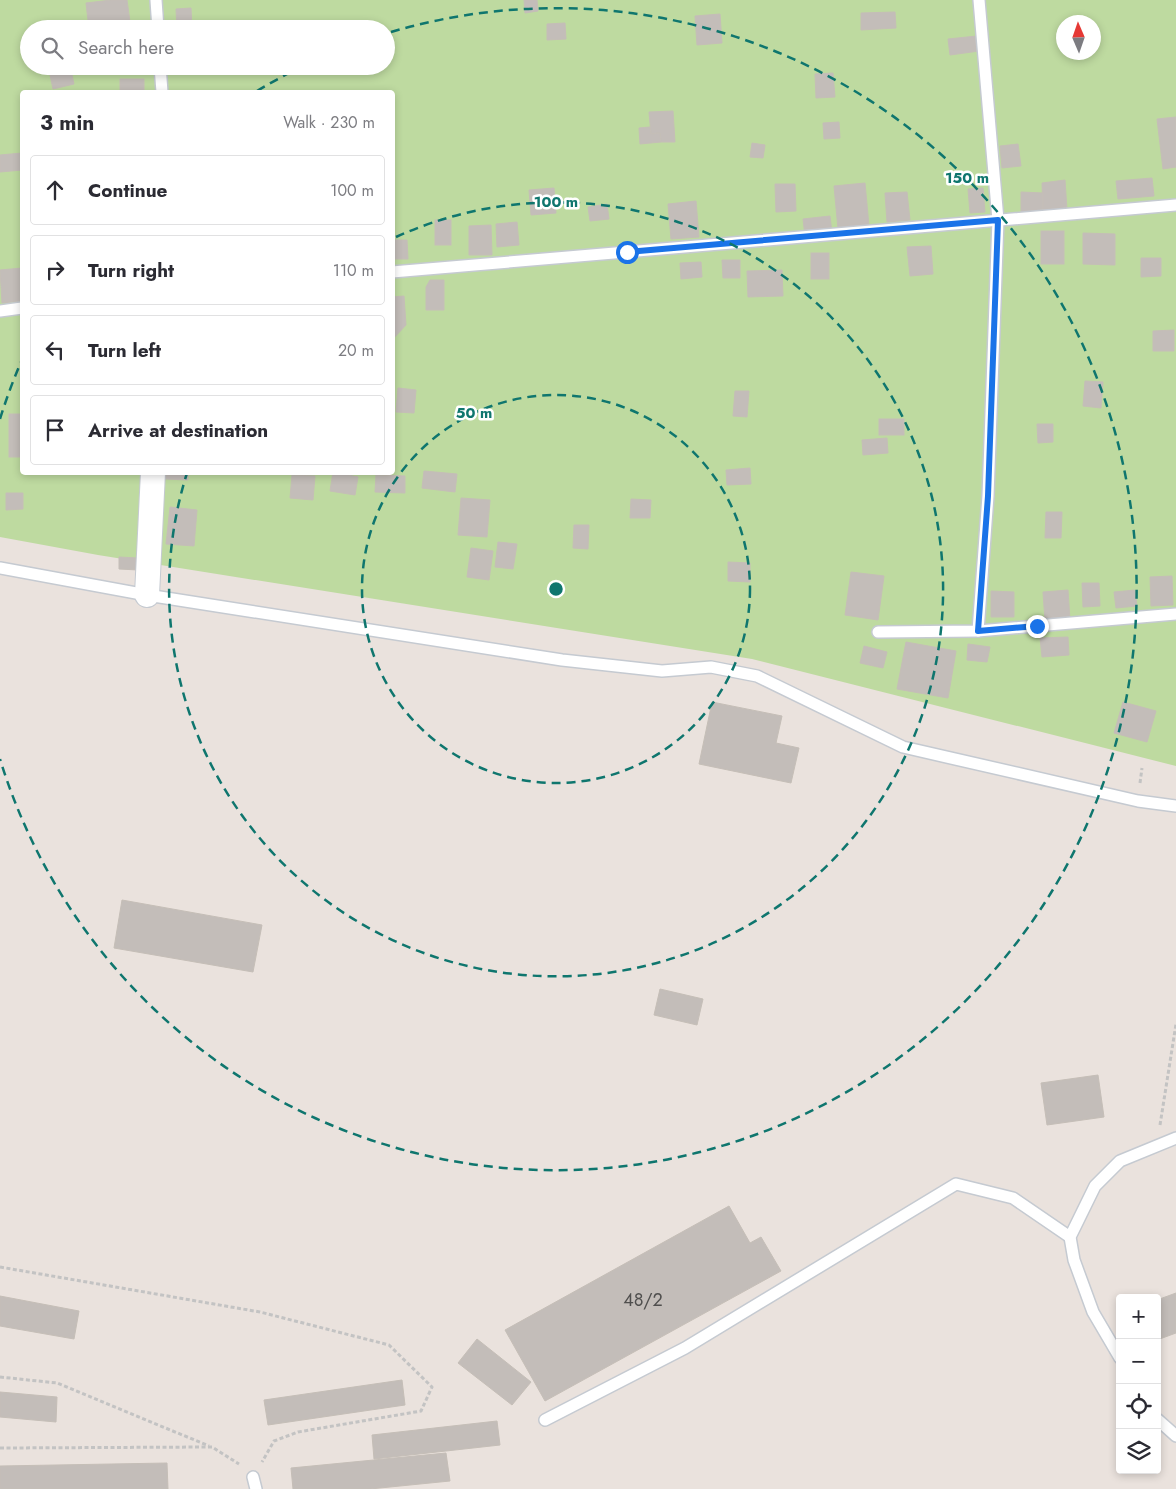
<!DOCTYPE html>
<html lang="en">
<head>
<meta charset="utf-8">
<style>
  body { margin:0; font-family:Jost,sans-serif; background:#f7f7f7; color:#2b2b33 }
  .controls { position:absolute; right:15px; bottom:15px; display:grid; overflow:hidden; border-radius:5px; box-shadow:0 2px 8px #0003 }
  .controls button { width:45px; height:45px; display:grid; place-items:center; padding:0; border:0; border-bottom:1px solid #e1e1e2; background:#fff; color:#2b2b33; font:25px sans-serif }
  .compass { position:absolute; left:1056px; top:15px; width:45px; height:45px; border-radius:50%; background:#fff; box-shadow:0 2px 8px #0003; rotate:358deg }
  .stop { position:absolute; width:15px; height:15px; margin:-11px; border:4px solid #1a73e8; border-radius:50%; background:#fff }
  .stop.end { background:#1a73e8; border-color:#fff; box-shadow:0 1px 5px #0008 }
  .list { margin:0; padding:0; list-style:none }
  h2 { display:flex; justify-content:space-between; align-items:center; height:65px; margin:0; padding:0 20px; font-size:21px }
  h2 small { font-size:16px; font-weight:400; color:#7c7c81 }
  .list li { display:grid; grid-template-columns:32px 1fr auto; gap:15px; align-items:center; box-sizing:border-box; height:70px; margin:0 10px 10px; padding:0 10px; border:1px solid #e1e1e2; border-radius:5px }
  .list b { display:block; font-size:19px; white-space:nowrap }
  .list em { font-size:16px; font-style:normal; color:#7c7c81 }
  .icon { flex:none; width:28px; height:28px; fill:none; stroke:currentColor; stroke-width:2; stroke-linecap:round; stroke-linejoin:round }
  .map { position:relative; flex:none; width:1176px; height:1489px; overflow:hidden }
  .search { position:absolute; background:#fff; box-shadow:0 2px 8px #0003; left:20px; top:20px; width:375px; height:55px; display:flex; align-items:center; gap:12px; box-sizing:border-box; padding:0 18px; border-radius:28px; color:#7c7c81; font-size:19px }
  .panel { position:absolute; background:#fff; box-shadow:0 2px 8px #0003; left:20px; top:90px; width:375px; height:385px; border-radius:5px }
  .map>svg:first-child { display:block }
</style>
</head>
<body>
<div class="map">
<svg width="1176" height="1489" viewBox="0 0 1176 1489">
  <rect width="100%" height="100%" fill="#eae2dd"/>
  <path fill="#bedaa0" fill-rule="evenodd" d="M0 0H1176V766L752 659 98 555 0 537ZM1064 22H1094V52H1064ZM29 29H386V66H29ZM22 92H392V472H22Z"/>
  <g fill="#c3bdb9" stroke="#c5beb7">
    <polygon points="111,0 127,0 131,29 89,29 86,3"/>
    <polygon points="524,0 537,0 538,11 525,13"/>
    <polygon points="191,8 192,29 177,29 176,9"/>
    <polygon points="895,12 896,28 861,30 861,13"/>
    <polygon points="720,14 722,43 697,45 695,16"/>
    <polygon points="565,23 566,39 547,40 547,24"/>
    <polygon points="977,36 979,51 950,55 948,39"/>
    <polygon points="48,66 70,66 74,84 53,89"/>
    <polygon points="833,73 835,97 816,98 815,74"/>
    <rect x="120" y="79" width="24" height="13"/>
    <polygon points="673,111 675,142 661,142 660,133 651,134 649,112"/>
    <polygon points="1176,117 1176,167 1163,169 1157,119"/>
    <polygon points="839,122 840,138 824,139 823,123"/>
    <polygon points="650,127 651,134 660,133 661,142 640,144 639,128"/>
    <polygon points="752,143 765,145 763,158 750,157"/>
    <polygon points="1018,144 1021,166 1002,168 1000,146"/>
    <polygon points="22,153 22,170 0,172 0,155"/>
    <polygon points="1152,178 1154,196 1118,199 1116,181"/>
    <polygon points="1065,180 1067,210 1043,213 1042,183"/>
    <polygon points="865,183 869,226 838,229 834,186"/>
    <polygon points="775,184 795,184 796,211 776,212"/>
    <polygon points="554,188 556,213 531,215 529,190"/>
    <polygon points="983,188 985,212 970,213 968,189"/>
    <polygon points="907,192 910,220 887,222 885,193"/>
    <polygon points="1021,192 1043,193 1043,213 1021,212"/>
    <polygon points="696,201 699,237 671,239 668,204"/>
    <polygon points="607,204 609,219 590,221 588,207"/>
    <polygon points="830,216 832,233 805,236 803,219"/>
    <rect x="435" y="220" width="16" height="25"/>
    <polygon points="517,222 519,245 497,247 496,224"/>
    <polygon points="491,225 492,255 469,255 469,226"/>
    <rect x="1041" y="231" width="23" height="33"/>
    <polygon points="1083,233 1115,234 1115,265 1083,264"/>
    <polygon points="392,240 407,240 408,259 392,259"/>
    <polygon points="931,246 933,274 910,276 907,247"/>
    <rect x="811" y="253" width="18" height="26"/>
    <polygon points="1141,258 1161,258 1161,276 1141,277"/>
    <polygon points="722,260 740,260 740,278 723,278"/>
    <polygon points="701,262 702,277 681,279 680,263"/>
    <polygon points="22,268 22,301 2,303 0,270"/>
    <polygon points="782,270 783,296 748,297 747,271"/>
    <polygon points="430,280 444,280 444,310 426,310 426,287"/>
    <polygon points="404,296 406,325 393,339 392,297"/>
    <polygon points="1174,330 1174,351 1153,351 1153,331"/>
    <polygon points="1085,381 1103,382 1101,408 1083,406"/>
    <polygon points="398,388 416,390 414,413 396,412"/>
    <polygon points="735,391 749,391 747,417 733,416"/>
    <rect x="9" y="414" width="13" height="43"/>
    <rect x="879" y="419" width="25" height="16"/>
    <polygon points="1037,424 1053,424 1053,442 1038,443"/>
    <polygon points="887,438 888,453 863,455 862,440"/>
    <polygon points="750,468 751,484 727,485 726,470"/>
    <polygon points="424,471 457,474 455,492 422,488"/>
    <polygon points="166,472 188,472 188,480 165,479"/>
    <polygon points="333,472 358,477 355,495 330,491"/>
    <polygon points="292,475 315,476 313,500 290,498"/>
    <polygon points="376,475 405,476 405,493 375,492"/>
    <polygon points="6,493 23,493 23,509 6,510"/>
    <polygon points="461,498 490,500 487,537 458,535"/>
    <polygon points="631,499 651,500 650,518 630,518"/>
    <polygon points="170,507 197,510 194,546 166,544"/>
    <polygon points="1046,512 1062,512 1061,538 1045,538"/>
    <polygon points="574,525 589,525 588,549 573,548"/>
    <polygon points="498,542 517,544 513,569 495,567"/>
    <polygon points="471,548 493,551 489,580 467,577"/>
    <polygon points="119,557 138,558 138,570 119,569"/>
    <polygon points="728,562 750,563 750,582 728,581"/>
    <polygon points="851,572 884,576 878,620 845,615"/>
    <polygon points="1172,576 1173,605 1151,606 1150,577"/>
    <polygon points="1082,583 1099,583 1100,606 1083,607"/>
    <polygon points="1068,590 1070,620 1045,621 1043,592"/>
    <polygon points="1135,590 1137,606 1116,608 1114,592"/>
    <polygon points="991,591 1014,592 1014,617 991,617"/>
    <polygon points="1068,637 1069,655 1042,657 1040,638"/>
    <polygon points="906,642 956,651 948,698 897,689"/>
    <polygon points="968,644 990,647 987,662 967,660"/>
    <polygon points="864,646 887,652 883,668 860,663"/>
    <polygon points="712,702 782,716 776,743 799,748 791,783 699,764"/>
    <polygon points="1123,702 1156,711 1147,742 1114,733"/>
    <polygon points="122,900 262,925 253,972 114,948"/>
    <polygon points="660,989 703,999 697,1025 654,1015"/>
    <polygon points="1098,1075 1104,1117 1047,1125 1041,1083"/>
    <polygon points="729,1206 750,1243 761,1237 781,1271 545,1401 505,1330"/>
    <polygon points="1176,1293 1176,1333 1157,1340 1157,1300"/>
    <polygon points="0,1296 79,1311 74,1339 0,1326"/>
    <polygon points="477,1339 531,1382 512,1405 458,1363"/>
    <polygon points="402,1380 405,1405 268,1425 264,1400"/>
    <polygon points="0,1392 57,1397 56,1422 0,1417"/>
    <polygon points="497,1421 500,1445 374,1459 372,1435"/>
    <polygon points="446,1453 450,1481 370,1489 293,1489 291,1468"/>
    <polygon points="167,1463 168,1489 0,1489 0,1466"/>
  </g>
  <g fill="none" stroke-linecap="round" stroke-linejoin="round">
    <g stroke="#c5cad1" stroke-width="14">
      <g id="service">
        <polyline points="156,0 158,29"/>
        <polyline points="160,66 162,92"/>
        <polyline points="392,272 1176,205"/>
        <polyline points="0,311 22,308"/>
        <polyline points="0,568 147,595 562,660 662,671 711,667 757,676 903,747 1138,801 1176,806"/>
        <polyline points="978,631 988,496 998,220 979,0"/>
        <polyline points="878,632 978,631 1176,614"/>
        <polyline points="1120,1358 1093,1312 1074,1260 1070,1237 1095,1186 1120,1161 1176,1138"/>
        <polyline points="1157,1419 1176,1436"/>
        <polyline points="545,1420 685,1348 956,1184 1013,1198 1070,1237"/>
        <polyline points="253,1477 256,1489"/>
      </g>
    </g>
    <g stroke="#c5cad1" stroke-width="26">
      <polyline id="minor" points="147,595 153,472"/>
    </g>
    <g stroke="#c3c3c3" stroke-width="3" stroke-dasharray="4 2.5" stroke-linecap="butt">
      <polyline points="1140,783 1142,768"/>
      <polyline points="1160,1125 1176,1024"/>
      <polyline points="0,1267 260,1312 389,1345 432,1387 421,1411 298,1432 274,1441 262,1462"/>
      <polyline points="0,1377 57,1383 209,1446"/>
      <polyline points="0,1448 212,1447 239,1464"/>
    </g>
    <use href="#service" stroke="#fff" stroke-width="11"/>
    <use href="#minor" stroke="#fff" stroke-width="24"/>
  </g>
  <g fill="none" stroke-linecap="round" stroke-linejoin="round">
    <polyline stroke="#1a73e8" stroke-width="6" points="627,252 998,220 988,496 978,631 1037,626"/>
  </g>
  <g fill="none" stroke="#0f766e" stroke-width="2.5" stroke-dasharray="9 6">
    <circle cx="556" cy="589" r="194"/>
    <path d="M396 237A387 387 0 1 1 187 473"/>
    <path d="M0 419A581 581 0 0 1 21 362M257 91A581 581 0 0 1 301 67M391 32A581 581 0 1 1 0 759"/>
  </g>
  <g text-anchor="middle" stroke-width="5" stroke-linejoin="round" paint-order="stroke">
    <g font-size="18" fill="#504f4e">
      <text x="643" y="1306">48/2</text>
    </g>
  </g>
  <circle cx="556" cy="589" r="8" fill="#0f766e" stroke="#fff" stroke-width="2.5"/>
  <g font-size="15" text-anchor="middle" font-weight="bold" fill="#0f766e" stroke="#fff" stroke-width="5" stroke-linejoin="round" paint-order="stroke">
    <text x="967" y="183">150 m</text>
    <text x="556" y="207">100 m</text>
    <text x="474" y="418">50 m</text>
  </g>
</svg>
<div class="controls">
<button>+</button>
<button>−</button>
<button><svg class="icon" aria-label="locate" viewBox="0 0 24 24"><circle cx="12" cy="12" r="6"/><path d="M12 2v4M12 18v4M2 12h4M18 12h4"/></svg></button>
<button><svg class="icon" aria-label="layers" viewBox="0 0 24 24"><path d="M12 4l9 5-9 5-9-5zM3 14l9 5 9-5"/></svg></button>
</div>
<svg class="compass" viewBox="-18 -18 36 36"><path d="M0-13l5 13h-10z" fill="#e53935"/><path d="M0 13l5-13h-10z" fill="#7c7c81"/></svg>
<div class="stop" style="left:627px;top:252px"></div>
<div class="stop end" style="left:1037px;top:626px"></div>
<div class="search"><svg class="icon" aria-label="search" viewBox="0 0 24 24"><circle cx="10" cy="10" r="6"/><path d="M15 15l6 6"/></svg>Search here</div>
<section class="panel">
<h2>3 min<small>Walk · 230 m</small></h2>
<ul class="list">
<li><svg class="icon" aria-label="ahead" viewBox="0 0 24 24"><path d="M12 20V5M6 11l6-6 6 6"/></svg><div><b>Continue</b></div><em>100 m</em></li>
<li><svg class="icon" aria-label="right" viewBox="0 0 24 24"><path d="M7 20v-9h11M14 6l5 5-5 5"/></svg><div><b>Turn right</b></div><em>110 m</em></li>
<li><svg class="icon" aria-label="left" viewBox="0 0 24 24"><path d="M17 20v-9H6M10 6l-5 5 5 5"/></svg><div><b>Turn left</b></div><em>20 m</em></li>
<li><svg class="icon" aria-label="arrive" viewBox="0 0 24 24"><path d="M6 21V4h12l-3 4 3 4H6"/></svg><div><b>Arrive at destination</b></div></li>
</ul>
</section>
</div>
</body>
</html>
